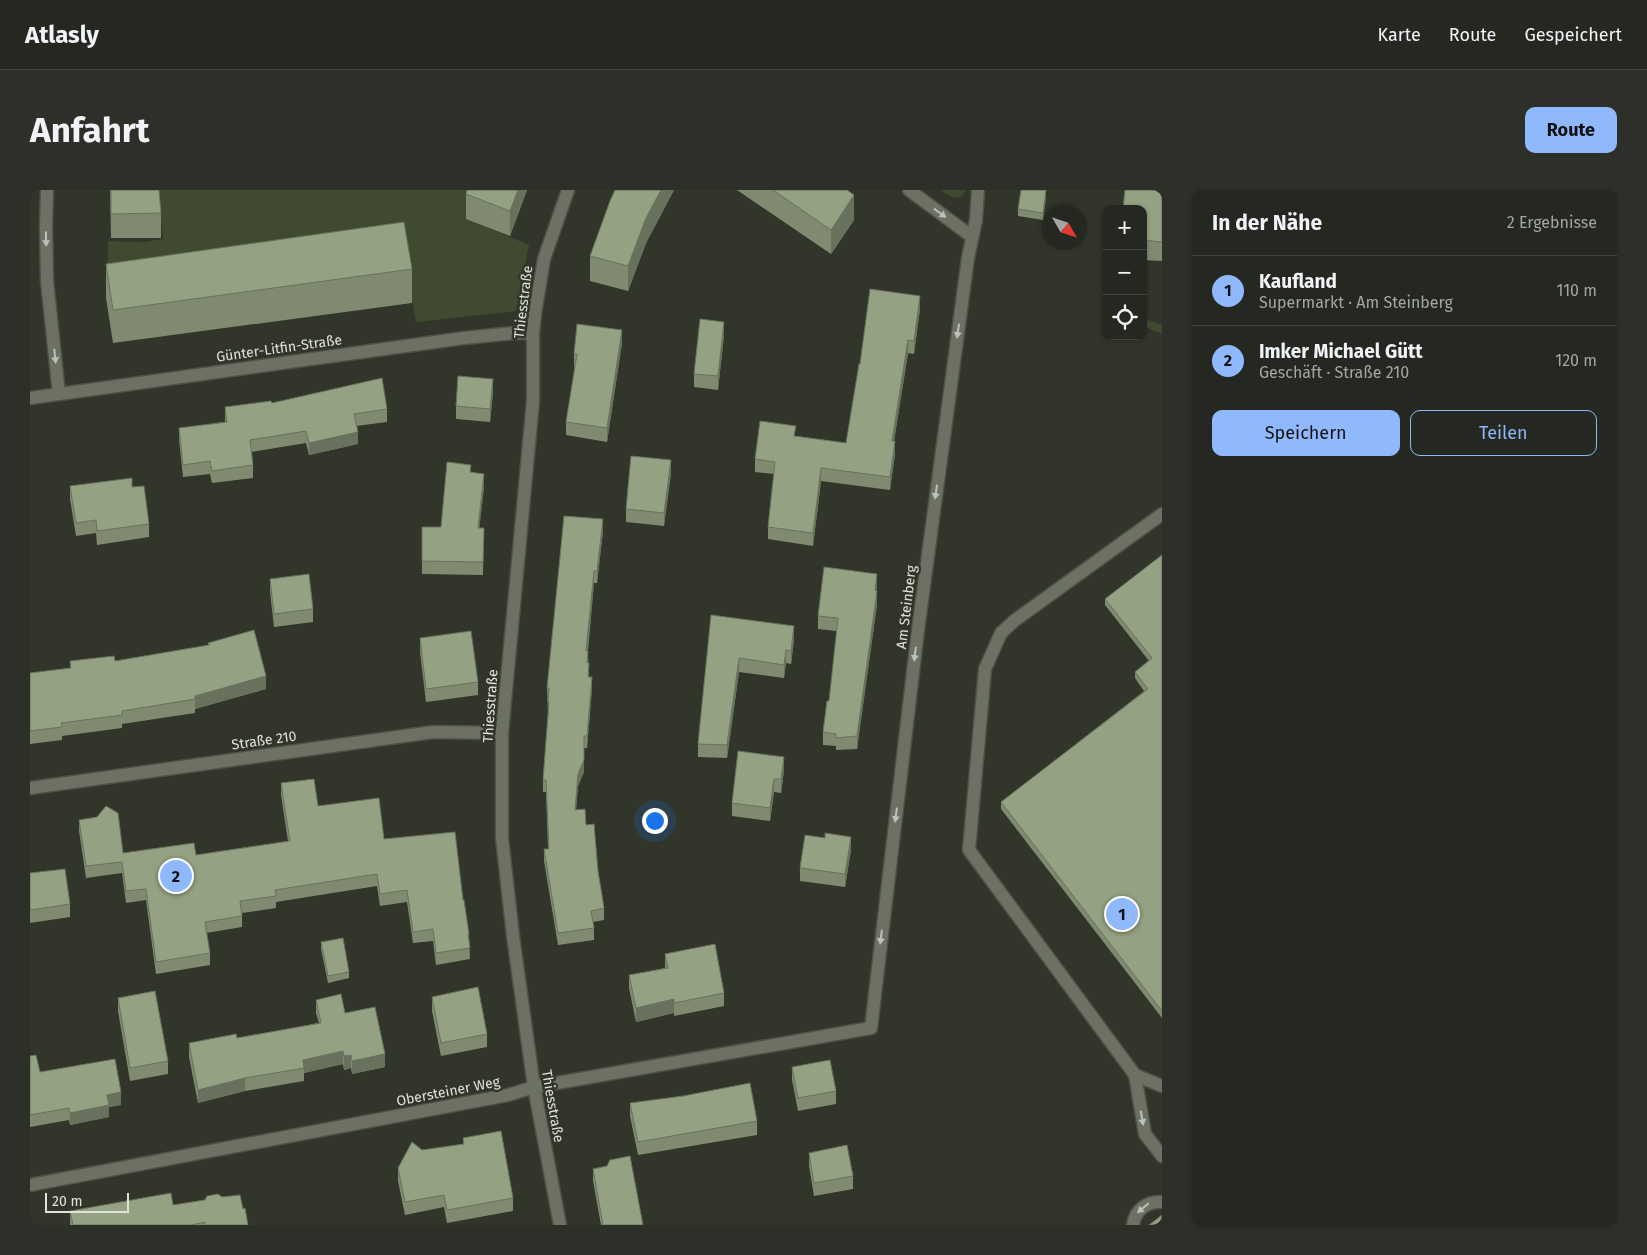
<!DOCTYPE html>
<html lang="de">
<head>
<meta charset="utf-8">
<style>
  body { margin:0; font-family:"Fira Sans",sans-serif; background:#2d3029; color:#f1f3f6 }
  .controls { position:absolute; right:15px; top:15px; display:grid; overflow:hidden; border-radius:10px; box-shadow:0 1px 4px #0004 }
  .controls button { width:45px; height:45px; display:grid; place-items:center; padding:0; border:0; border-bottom:1px solid #42443e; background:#252820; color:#f1f3f6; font:25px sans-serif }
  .compass { position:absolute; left:1012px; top:15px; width:45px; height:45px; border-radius:50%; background:#252820; box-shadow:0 1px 4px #0004; rotate:129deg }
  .scale { position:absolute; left:15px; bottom:12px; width:84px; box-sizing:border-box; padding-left:5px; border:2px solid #e0e3dc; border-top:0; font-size:14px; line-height:18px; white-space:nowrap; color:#e0e3dc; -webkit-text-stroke:4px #31352a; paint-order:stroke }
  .you { position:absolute; left:624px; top:630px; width:18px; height:18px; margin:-12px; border:4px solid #fff; border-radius:50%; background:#1a73e8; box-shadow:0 0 0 8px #1a73e833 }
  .badge { display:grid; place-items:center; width:32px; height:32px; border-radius:50%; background:#8fb8fd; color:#111; font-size:16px; font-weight:700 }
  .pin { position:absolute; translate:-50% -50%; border:2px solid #fff; box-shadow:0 1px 5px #0006 }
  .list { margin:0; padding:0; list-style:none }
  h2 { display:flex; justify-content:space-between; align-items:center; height:65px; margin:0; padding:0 20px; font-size:21px }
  h2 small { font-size:16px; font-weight:400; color:#a3a6a5 }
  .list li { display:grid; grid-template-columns:32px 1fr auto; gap:15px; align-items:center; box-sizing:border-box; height:70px; padding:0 20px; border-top:1px solid #42443e }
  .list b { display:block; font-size:19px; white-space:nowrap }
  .list p { margin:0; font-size:16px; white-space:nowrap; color:#a3a6a5 }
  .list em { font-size:16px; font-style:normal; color:#a3a6a5 }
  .actions { display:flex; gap:10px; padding:15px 20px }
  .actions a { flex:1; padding:11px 0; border:1px solid #8fb8fd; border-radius:10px; text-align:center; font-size:18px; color:#8fb8fd }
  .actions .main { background:#8fb8fd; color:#111 }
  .icon { flex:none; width:28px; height:28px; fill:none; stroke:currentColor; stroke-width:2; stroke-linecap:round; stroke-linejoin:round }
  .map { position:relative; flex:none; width:1132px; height:1035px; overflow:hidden; border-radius:10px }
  header { display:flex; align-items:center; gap:30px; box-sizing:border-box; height:70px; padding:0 25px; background:#252820; border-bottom:1px solid #42443e }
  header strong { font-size:24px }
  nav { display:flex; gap:28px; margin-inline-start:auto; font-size:18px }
  .intro { display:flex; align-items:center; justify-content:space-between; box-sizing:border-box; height:120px; padding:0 30px }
  h1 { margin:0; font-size:35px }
  .button { padding:12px 22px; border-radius:10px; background:#8fb8fd; color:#111; font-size:18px; font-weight:700 }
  main { display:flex; gap:30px; padding:0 30px }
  aside { flex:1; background:#252820; border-radius:10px; box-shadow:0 1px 4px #0004 }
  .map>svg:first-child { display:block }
</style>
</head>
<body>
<header>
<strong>Atlasly</strong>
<nav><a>Karte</a><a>Route</a><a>Gespeichert</a></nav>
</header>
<div class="intro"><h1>Anfahrt</h1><a class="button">Route</a></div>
<main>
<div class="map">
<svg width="1132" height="1035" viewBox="0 0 1132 1035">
  <rect width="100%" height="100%" fill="#31352a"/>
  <g fill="#404a30">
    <polygon points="128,0 446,0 436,28 499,55 486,121 386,132 374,64 77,106 78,51 114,52 133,49"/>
    <polygon points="910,0 936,0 932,6 924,8"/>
    <polygon points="1113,128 1132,135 1132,144 1113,136"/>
  </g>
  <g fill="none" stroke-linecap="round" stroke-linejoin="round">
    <g stroke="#4d5047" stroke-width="15">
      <g id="lane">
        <polyline points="1132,324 984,431 971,443 955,479 939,660 1105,885 1115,944 1132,966"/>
        <polyline points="1105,885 1132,896"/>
        <path d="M1103 1035C1105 1020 1117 1011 1132 1012"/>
      </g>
    </g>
    <g stroke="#4d5047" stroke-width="15">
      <g id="street">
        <polyline points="17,0 16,36 17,91 29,204"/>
        <polyline points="879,0 941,46"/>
        <polyline points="0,208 434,148 484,143 503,143"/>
        <polyline points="0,598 403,542 472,543"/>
        <polyline points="0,995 478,905 504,897 841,838 888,440 938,68 946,30 948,0"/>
        <polyline points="530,1035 504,897 483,746 472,648 472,543 503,211 503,143 505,124 514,69 538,0"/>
      </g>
    </g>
    <use href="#lane" stroke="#6c7164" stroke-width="12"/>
    <use href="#street" stroke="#6c7164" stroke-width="12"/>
  </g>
  <g fill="#808a71">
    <polygon points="80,0 129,0 131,23 131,48 81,48"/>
    <polygon points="497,0 480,46 436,29 436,4"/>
    <polygon points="585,0 644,0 616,53 598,101 560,91 560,66"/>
    <polygon points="707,0 817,0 824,30 801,64"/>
    <polygon points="1132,0 1132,71 1113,70 1113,19"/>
    <polygon points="1016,7 1013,30 988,26 988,19"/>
    <polygon points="76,74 382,79 382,113 83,153 76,108"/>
    <polygon points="890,119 884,164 878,163 864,251 865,264 860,300 791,291 783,356 738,349 738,337 744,284 725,282 725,269 766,246 816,253 830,174"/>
    <polygon points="694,145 688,200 664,197 664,184"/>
    <polygon points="592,153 577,252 536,245 536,232 545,177 544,177 544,164"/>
    <polygon points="463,202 460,232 426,229 426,216"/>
    <polygon points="242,213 357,219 357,232 326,236 328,254 279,265 276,253 221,262 223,275 223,288 182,293 180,284 153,287 149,250 149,238 195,232 195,217"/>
    <polygon points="441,282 454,297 449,338 454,338 453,385 392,384 392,337 411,337"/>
    <polygon points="641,283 634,336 596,332 596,319"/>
    <polygon points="40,296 102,297 119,334 119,347 67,355 66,343 46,346 40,309"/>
    <polygon points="573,341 567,393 564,393 558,461 559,487 562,499 557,558 554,558 554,582 548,596 546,620 556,635 568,681 574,718 574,730 563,732 564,738 564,750 528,755 514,671 514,659 518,659 516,602 513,602 513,590 518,524 517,498"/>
    <polygon points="1132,365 1132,828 971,619 971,612 1114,501 1105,488 1105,482 1119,471 1075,415 1075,409"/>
    <polygon points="240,389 283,419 283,432 244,437 240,402"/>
    <polygon points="847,397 846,401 847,414 827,559 806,560 806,556 793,555 793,542 799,511 807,441 788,439 788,426"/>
    <polygon points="681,425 764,450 761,474 756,473 754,488 709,482 697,568 668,567 668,554"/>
    <polygon points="390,448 448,492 448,505 396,512 390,462"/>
    <polygon points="178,453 236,499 165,519 165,523 92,534 92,538 32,546 32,550 0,554 0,483 40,478 40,471 85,471 178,456"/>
    <polygon points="754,580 751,603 744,602 740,631 702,626 702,613"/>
    <polygon points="251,593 288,616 354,649 433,710 439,744 440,769 406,775 403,751 383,753 377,712 350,716 347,696 246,712 246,718 212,723 212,737 176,743 180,763 180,775 126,784 116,710 96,713 92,683 56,688 49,641 49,630 93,663 166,665 258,651 251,605"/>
    <polygon points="821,660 815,697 770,691 770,678"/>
    <polygon points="0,683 40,714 40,727 0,733"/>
    <polygon points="291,752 319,782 319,788 298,793 291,759"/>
    <polygon points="635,764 694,803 694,816 644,826 644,823 606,832 599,798 599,785 635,778"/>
    <polygon points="402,807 457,844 457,857 411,866 402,821"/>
    <polygon points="88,808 138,871 138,884 100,891 88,821"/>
    <polygon points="286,810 315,823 355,877 322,884 321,878 314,880 313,874 274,883 274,891 215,901 168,913 159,867 159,853 207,848 289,833 286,823"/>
    <polygon points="0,866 10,882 91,915 79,917 79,927 40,935 39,930 0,937"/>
    <polygon points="762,877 806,901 806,914 768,921 762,890"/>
    <polygon points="600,913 727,931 727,945 608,965 600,926"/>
    <polygon points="433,948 483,1008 483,1021 417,1033 414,1017 375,1025 368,991 368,978 392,960 433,954"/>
    <polygon points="779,963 823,986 823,999 784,1006 779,976"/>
    <polygon points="577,976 613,1035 571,1035 563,991 563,979"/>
    <polygon points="192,1007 213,1019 218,1035 40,1035 40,1021 143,1015"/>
  </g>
  <g fill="#68715c">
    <polygon points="488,0 497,0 480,46 480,21"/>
    <polygon points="631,0 644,0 616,53 598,101 598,76 616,28"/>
    <polygon points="1016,0 1016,7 1013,30 1013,23"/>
    <polygon points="824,5 824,30 801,64 801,40"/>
    <polygon points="890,106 890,119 884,164 884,151"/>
    <polygon points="694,132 694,145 688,200 688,186"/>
    <polygon points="592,140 592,153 577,252 577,238"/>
    <polygon points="878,150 878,163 862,264 862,251"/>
    <polygon points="463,189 463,202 460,232 460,219"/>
    <polygon points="328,242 328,254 279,265 279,253"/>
    <polygon points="865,251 865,264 860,300 860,287"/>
    <polygon points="641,270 641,283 634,336 634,323"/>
    <polygon points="791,278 791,291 783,356 783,343"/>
    <polygon points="454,284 454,297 448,351 448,338"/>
    <polygon points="573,329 573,341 567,393 567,381"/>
    <polygon points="564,381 564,393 556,473 556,461"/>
    <polygon points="847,384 847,397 845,413 845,400"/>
    <polygon points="847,401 847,414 827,559 827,546"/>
    <polygon points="764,436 764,450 761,474 761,461"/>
    <polygon points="756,460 756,473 754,488 754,475"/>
    <polygon points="709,468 709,482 697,568 697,555"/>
    <polygon points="236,486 236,499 165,519 165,506"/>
    <polygon points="562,487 562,499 557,558 557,546"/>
    <polygon points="754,567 754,580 751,603 751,589"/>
    <polygon points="554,570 554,582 548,596 545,632 545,620 548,584"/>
    <polygon points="744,589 744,602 740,631 740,618"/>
    <polygon points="821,647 821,660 815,697 815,684"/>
    <polygon points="644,809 644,823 606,832 606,818"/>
    <polygon points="313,861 313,874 274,883 273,870"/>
    <polygon points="355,864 355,877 322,884 322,871"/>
    <polygon points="321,865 321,878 314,880 314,866"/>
    <polygon points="215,888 215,901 168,913 168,900"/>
    <polygon points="91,902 91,915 79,917 79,927 40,935 40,923 77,905"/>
  </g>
  <g fill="#95a183" stroke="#68715c">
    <polygon points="81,0 129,0 131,23 81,24"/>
    <polygon points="437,0 488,0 480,21 436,4"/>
    <polygon points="585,0 631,0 616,28 598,76 560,66 580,11"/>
    <polygon points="743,0 817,0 824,5 801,40"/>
    <polygon points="991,0 1016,0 1013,23 988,19"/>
    <polygon points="1095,0 1132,0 1132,52 1113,50 1113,19 1093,19"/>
    <polygon points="374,32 382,79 83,120 76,74"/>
    <polygon points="840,99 890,106 884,151 878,150 862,251 865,251 860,287 791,278 783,343 738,337 745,272 725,269 730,231 766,236 764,246 816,253 829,174 830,174"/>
    <polygon points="670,129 694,132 688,186 664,184"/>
    <polygon points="547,134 592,140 577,238 536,232 547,164 544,164"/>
    <polygon points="428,186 463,189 460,219 426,216"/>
    <polygon points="352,188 357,219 324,224 328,242 279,253 276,241 220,250 223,275 182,281 180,271 153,275 149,238 197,232 195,217 241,211 242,213"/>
    <polygon points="601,266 641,270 634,323 596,319"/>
    <polygon points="417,272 441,275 440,282 454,284 448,338 454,338 453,372 392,371 392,337 411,337"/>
    <polygon points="102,288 102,297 114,296 119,334 67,341 66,330 46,333 40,296"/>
    <polygon points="534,326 573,329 567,381 564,381 556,461 558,461 557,473 559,473 558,487 562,487 557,546 554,546 554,570 548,584 545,620 555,619 556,635 564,634 568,681 574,718 561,721 564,738 528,743 514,659 519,659 516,590 513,590 519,512 518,511 519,498 517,498"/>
    <polygon points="1132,365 1132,821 971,612 1118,499 1105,482 1122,468 1075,409"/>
    <polygon points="794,377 847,384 845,400 847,401 827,546 806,548 806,544 793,542 797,511 799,511 808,428 788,426"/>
    <polygon points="279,384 283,419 244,424 240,389"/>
    <polygon points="681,425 764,436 761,461 756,460 754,475 709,468 697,555 668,554"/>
    <polygon points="224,440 236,486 165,506 165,509 92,521 92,525 31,533 32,537 0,541 0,483 41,478 40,471 84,466 85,471 179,455 178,453"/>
    <polygon points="441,441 448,492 396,499 390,448"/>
    <polygon points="708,561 754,567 751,589 744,589 740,618 702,613"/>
    <polygon points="284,589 288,616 349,608 354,649 425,642 433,710 434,710 439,744 438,744 440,758 406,763 403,739 383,742 377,700 350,704 347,684 245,700 246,706 210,711 212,726 175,732 180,763 126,772 116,699 96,701 92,672 56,676 49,630 67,627 76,616 88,623 93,663 164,653 166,665 260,651 251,593"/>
    <polygon points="795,643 821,647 815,684 770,678 775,645 795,648"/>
    <polygon points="35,679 40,714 0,720 0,683"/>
    <polygon points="313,748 319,782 298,786 291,752"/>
    <polygon points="685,754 694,803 644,813 644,809 606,818 599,785 638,778 635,764"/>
    <polygon points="448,797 457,844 411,853 402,807"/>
    <polygon points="125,801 138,871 100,878 88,808"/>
    <polygon points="311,804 315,823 345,817 355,864 322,871 321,865 314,866 313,861 273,870 274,878 215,888 168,900 159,853 206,844 207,848 291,833 286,810"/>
    <polygon points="6,865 10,882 85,869 91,902 77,905 79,915 40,923 39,918 0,925 0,866"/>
    <polygon points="800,870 806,901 768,908 762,877"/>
    <polygon points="720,893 727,931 608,952 600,913 653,906"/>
    <polygon points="471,941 483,1008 417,1020 414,1005 375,1012 368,978 382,952 392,960 434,954 433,948"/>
    <polygon points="817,955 823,986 784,993 779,963"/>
    <polygon points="600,966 613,1035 573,1035 563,979 577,976 580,970"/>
    <polygon points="141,1003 143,1015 175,1010 177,1006 188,1004 192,1007 210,1005 213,1019 215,1018 218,1035 175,1035 175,1032 162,1035 43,1035 40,1021"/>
    <polygon points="1132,1025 1132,1035 1119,1035"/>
  </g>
  <defs><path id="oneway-solid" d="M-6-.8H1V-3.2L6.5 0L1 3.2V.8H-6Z" transform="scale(1.25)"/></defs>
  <g fill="#bdc1b8">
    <use href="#oneway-solid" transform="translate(910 23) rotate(36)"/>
    <use href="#oneway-solid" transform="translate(16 49) rotate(89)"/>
    <use href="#oneway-solid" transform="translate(928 141) rotate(98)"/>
    <use href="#oneway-solid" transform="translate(25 166) rotate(84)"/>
    <use href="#oneway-solid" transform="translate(906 302) rotate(98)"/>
    <use href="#oneway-solid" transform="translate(885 464) rotate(97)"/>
    <use href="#oneway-solid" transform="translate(866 625) rotate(97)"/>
    <use href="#oneway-solid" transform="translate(851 747) rotate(97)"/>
    <use href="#oneway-solid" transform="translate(1112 928) rotate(80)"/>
    <use href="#oneway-solid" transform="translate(1113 1018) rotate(140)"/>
  </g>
  <g text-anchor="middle" stroke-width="5" stroke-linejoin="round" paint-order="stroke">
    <g font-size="14" fill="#e0e3dc" stroke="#31352a">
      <text transform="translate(493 112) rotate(-83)" y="5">Thiesstraße</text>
      <text transform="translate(249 158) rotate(-8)" y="5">Günter-Litfin-Straße</text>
      <text transform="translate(876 417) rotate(-83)" y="5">Am Steinberg</text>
      <text transform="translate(460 516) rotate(-86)" y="5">Thiesstraße</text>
      <text transform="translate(234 550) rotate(-8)" y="5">Straße 210</text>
      <text transform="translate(418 901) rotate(-11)" y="5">Obersteiner Weg</text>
      <text transform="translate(523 916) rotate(80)" y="5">Thiesstraße</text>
    </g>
  </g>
</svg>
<div class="controls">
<button>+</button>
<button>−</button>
<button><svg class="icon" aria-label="locate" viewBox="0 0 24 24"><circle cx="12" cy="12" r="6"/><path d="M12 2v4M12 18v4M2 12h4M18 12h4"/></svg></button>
</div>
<svg class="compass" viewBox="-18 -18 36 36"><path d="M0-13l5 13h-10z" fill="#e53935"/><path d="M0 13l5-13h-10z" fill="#a3a6a5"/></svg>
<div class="scale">20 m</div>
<div class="you"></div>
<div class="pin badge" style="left:1092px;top:724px">1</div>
<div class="pin badge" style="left:146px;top:686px">2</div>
</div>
<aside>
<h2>In der Nähe<small>2 Ergebnisse</small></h2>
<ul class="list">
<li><span class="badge">1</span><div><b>Kaufland</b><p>Supermarkt · Am Steinberg</p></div><em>110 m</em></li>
<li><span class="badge">2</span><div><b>Imker Michael Gütt</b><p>Geschäft · Straße 210</p></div><em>120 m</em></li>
</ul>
<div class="actions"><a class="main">Speichern</a><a>Teilen</a></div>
</aside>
</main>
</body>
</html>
